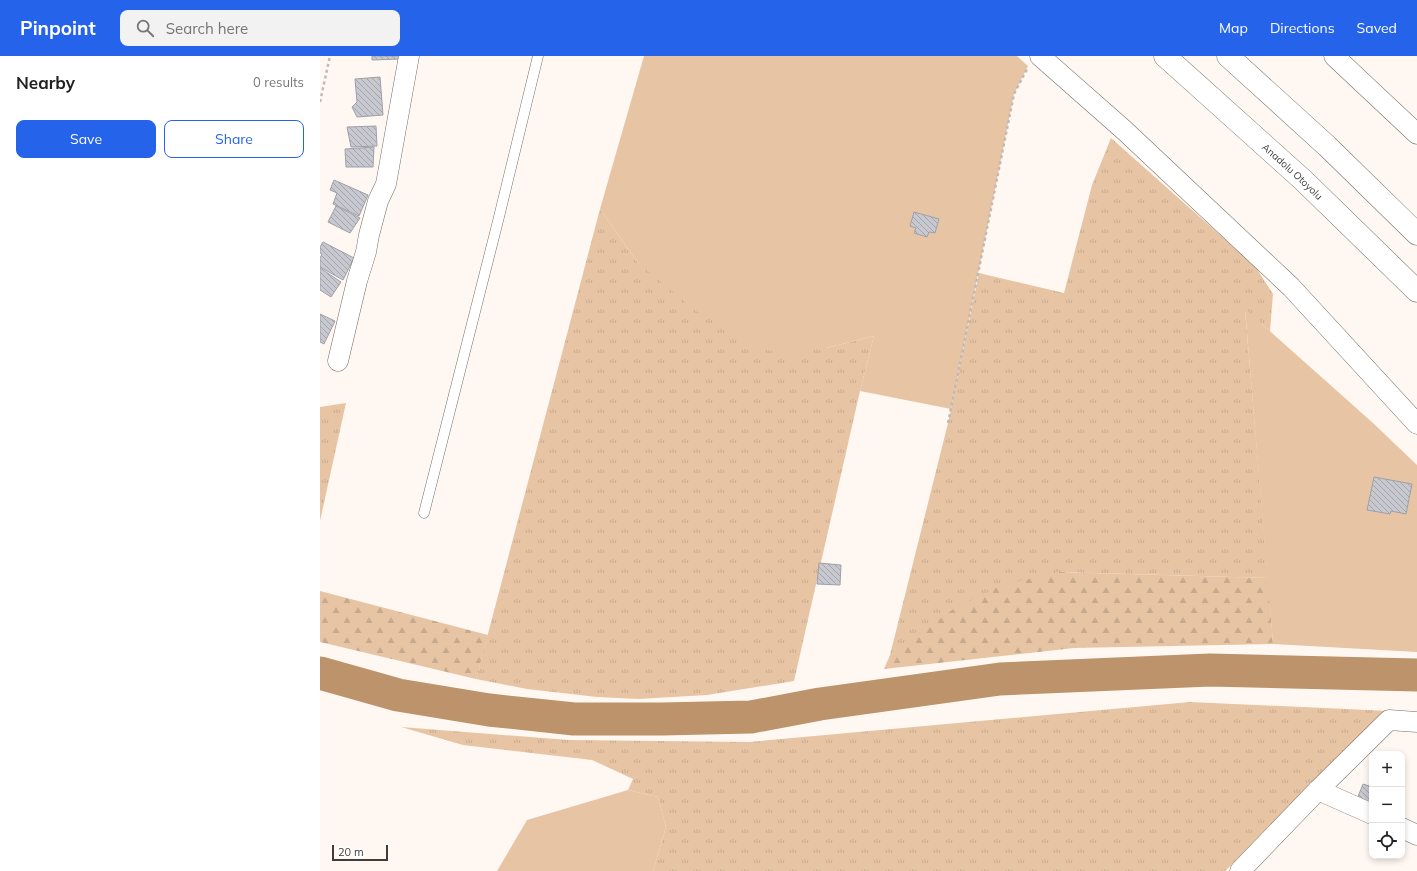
<!DOCTYPE html>
<html lang="en">
<head>
<meta charset="utf-8">
<style>
  body { margin:0; font-family:Mulish,sans-serif; background:#f2f2f2; color:#222 }
  .controls { position:absolute; right:12px; bottom:12px; display:grid; overflow:hidden; border-radius:8px; box-shadow:0 2px 6px #0003 }
  .controls button { width:36px; height:36px; display:grid; place-items:center; padding:0; border:0; border-bottom:1px solid #e0e0e0; background:#fff; color:#222; font:20px sans-serif }
  .scale { position:absolute; left:12px; bottom:10px; width:56px; box-sizing:border-box; padding-left:4px; border:2px solid #3f3c3a; border-top:0; font-size:11px; line-height:14px; white-space:nowrap; color:#3f3c3a; -webkit-text-stroke:3px #fff; paint-order:stroke }
  .list { margin:0; padding:0; list-style:none }
  h2 { display:flex; justify-content:space-between; align-items:center; height:52px; margin:0; padding:0 16px; font-size:17px }
  h2 small { font-size:13px; font-weight:400; color:#767676 }
  .actions { display:flex; gap:8px; padding:12px 16px }
  .actions a { flex:1; padding:9px 0; border:1px solid #2563eb; border-radius:8px; text-align:center; font-size:14px; color:#2563eb }
  .actions .main { background:#2563eb; color:#fff }
  .icon { flex:none; width:22px; height:22px; fill:none; stroke:currentColor; stroke-width:2; stroke-linecap:round; stroke-linejoin:round }
  .map { position:relative; flex:none; width:1097px; height:815px; overflow:hidden }
  header { display:flex; align-items:center; gap:24px; box-sizing:border-box; height:56px; padding:0 20px; background:#2563eb; color:#fff }
  header strong { font-size:19px }
  nav { display:flex; gap:22px; margin-inline-start:auto; font-size:14px }
  .search { width:280px; height:36px; background:#f2f2f2; display:flex; align-items:center; gap:10px; box-sizing:border-box; padding:0 14px; border-radius:8px; color:#767676; font-size:15px }
  main { display:flex }
  aside { flex:1; background:#fff }
  .map>svg:first-child { display:block }
</style>
</head>
<body>
<header>
<strong>Pinpoint</strong>
<div class="search"><svg class="icon" aria-label="search" viewBox="0 0 24 24"><circle cx="10" cy="10" r="6"/><path d="M15 15l6 6"/></svg>Search here</div>
<nav><a>Map</a><a>Directions</a><a>Saved</a></nav>
</header>
<main>
<aside>
<h2>Nearby<small>0 results</small></h2>
<ul class="list">
</ul>
<div class="actions"><a class="main">Save</a><a>Share</a></div>
</aside>
<div class="map">
<svg width="1097" height="815" viewBox="0 0 1097 815">
  <defs>
    <pattern id="grass-tufts" width="24" height="20" patternUnits="userSpaceOnUse"><rect width="24" height="20" fill="#e7c5a4"/><path d="M3 7l-1-3M5 7V3M7 7l1-3M15 17l-1-3M17 17v-4M19 17l1-3" fill="none" stroke="#c7aa8e"/></pattern>
    <pattern id="forest-firs" width="22" height="20" patternUnits="userSpaceOnUse"><rect width="22" height="20" fill="#e7c5a4"/><path d="M5 1l3.5 6h-7zM16 11l3.5 6h-7z" fill="#c7aa8e"/></pattern>
    <pattern id="building-back-hatch" width="6" height="6" patternUnits="userSpaceOnUse"><rect width="6" height="6" fill="#c7c8d0"/><path d="M-1 5l2 2M0 0l6 6M5-1l2 2" fill="none" stroke="#a3a4aa"/></pattern>
  </defs>
  <rect width="100%" height="100%" fill="#fff8f2"/>
  <g fill="url(#grass-tufts)">
    <polygon points="791,82 935,210 953,238 950,275 925,254 948,522 739,516 570,599 628,367 659,217 744,237 772,129"/>
    <polygon points="280,153 318,207 506,292 554,280 540,335 474,625 387,639 318,643 277,641 207,633 156,623"/>
    <polygon points="26,347 0,465 0,351"/>
    <polygon points="870,646 1070,655 905,815 333,815 346,771 338,741 308,734 313,723 272,704 143,689 81,671 249,684 429,686"/>
  </g>
  <g fill="url(#forest-firs)">
    <polygon points="739,516 948,522 953,588 754,592 564,613 570,599 632,554 682,529"/>
    <polygon points="0,535 168,579 156,623 0,586"/>
  </g>
  <g fill="#e7c5a4">
    <polygon points="324,0 697,0 708,10 694,38 631,353 540,335 554,280 506,292 463,299 440,291 376,255 318,207 280,153"/>
    <polygon points="925,253 1053,367 1097,409 1097,596 953,588"/>
    <polygon points="308,734 338,741 346,771 333,815 177,815 207,764"/>
  </g>
  <g fill="none" stroke-linecap="round" stroke-linejoin="round">
    <polyline stroke="#bc936a" stroke-width="33" points="0,617 78,639 169,654 254,663 342,663 431,661 500,648 680,623 890,614 1097,619"/>
  </g>
  <g fill="url(#building-back-hatch)" stroke="#9fa0a7">
    <polygon points="52,0 81,0 81,3 52,4"/>
    <polygon points="60,21 63,59 37,61 32,51 37,46 35,23"/>
    <polygon points="56,70 57,90 31,91 27,71"/>
    <polygon points="54,91 53,111 26,111 25,93"/>
    <polygon points="14,124 48,139 39,160 13,148 17,137 10,134"/>
    <polygon points="16,150 40,162 30,177 8,166"/>
    <polygon points="594,156 619,163 615,177 609,176 607,181 594,177 596,172 590,170"/>
    <polygon points="3,186 34,202 23,224 0,211 0,202 2,198 0,197 0,191"/>
    <polygon points="0,212 21,226 11,241 0,234"/>
    <polygon points="0,258 15,265 4,288 0,286"/>
    <polygon points="1054,421 1092,428 1086,458 1071,455 1070,458 1047,454"/>
    <polygon points="499,507 521,509 520,529 497,528"/>
    <polygon points="1043,728 1052,731 1052,749 1037,743"/>
  </g>
  <g fill="none" stroke-linecap="round" stroke-linejoin="round">
    <g stroke="#736d68" stroke-width="11">
      <polyline id="lane" points="104,457 178,165 218,0"/>
    </g>
    <g stroke="#736d68" stroke-width="21">
      <g id="street">
        <polyline points="720,0 804,74 971,231 1097,368"/>
        <polyline points="1014,0 1097,78"/>
        <polyline points="18,305 37,225 46,196 49,179 58,145 66,128 89,0"/>
        <polyline points="998,734 1052,758"/>
        <polyline points="1082,772 1097,779"/>
        <polyline points="920,815 998,734 1069,664 1097,666"/>
      </g>
    </g>
    <g stroke="#736d68" stroke-width="23">
      <g id="highway">
        <path id="s1" d="M845 0 983 124 1097 235"/>
        <polyline points="908,0 1007,90 1097,178"/>
      </g>
    </g>
    <g stroke="#bfbab5" stroke-width="2.5" stroke-dasharray="3 3" stroke-linecap="butt">
      <polyline points="0,46 10,0"/>
      <polyline points="628,367 694,38 707,13"/>
    </g>
    <use href="#lane" stroke="#fff" stroke-width="10"/>
    <use href="#street" stroke="#fff" stroke-width="20"/>
    <use href="#highway" stroke="#fff" stroke-width="22"/>
  </g>
  <g text-anchor="middle" stroke-width="3" stroke-linejoin="round" paint-order="stroke">
    <g font-size="10" fill="#3f3c3a" stroke="#fff">
      <text dy="4" stroke="none"><textPath href="#s1" startOffset="172">Anadolu Otoyolu</textPath></text>
    </g>
  </g>
</svg>
<div class="controls">
<button>+</button>
<button>−</button>
<button><svg class="icon" aria-label="locate" viewBox="0 0 24 24"><circle cx="12" cy="12" r="6"/><path d="M12 2v4M12 18v4M2 12h4M18 12h4"/></svg></button>
</div>
<div class="scale">20 m</div>
</div>
</main>
</body>
</html>
